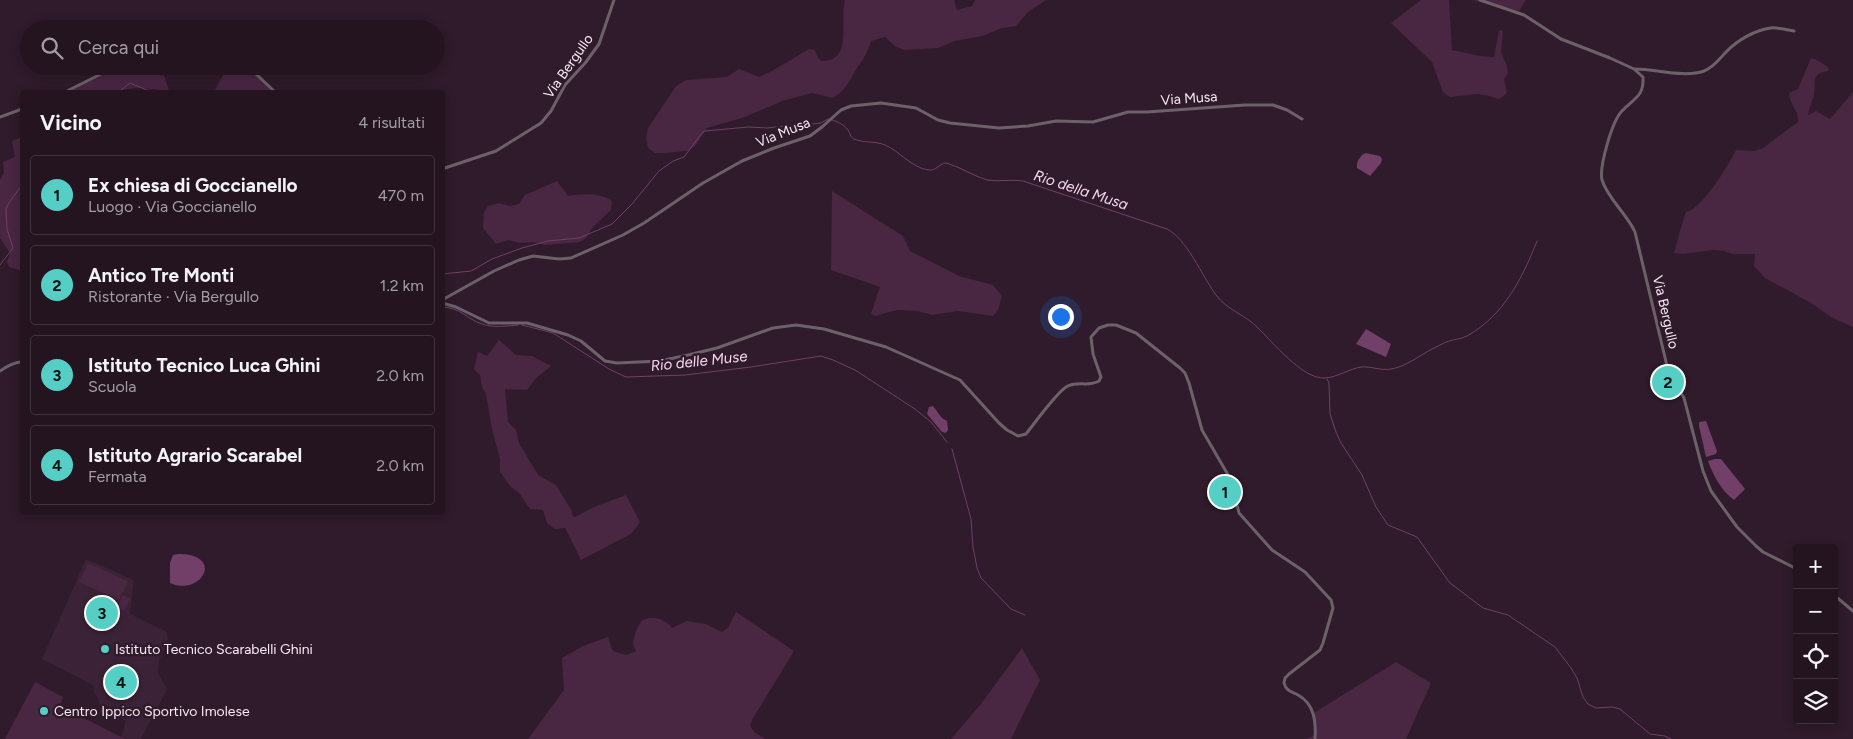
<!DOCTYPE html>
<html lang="it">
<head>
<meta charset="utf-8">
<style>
  body { margin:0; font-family:Figtree,sans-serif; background:#2f212d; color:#f1f3f6 }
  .controls { position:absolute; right:15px; bottom:15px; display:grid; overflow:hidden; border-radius:5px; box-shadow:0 2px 12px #0003 }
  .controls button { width:45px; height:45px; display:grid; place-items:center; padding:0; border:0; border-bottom:1px solid #40333e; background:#231420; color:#f1f3f6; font:25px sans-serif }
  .you { position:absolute; left:1060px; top:316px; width:18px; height:18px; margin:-12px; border:4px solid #fff; border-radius:50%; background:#1a73e8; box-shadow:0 0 0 8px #1a73e833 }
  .badge { display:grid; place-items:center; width:32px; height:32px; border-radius:50%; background:#55cec5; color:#111; font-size:16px; font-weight:700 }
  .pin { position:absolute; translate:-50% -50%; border:2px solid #fff; box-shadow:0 1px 5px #0006 }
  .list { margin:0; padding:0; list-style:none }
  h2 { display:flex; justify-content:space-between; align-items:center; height:65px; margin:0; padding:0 20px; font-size:21px }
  h2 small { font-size:16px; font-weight:400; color:#a39ea5 }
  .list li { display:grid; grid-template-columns:32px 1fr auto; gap:15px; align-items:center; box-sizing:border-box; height:80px; margin:0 10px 10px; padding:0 10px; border:1px solid #40333e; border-radius:5px }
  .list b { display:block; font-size:19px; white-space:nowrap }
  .list p { margin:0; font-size:16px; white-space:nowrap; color:#a39ea5 }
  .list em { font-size:16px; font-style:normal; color:#a39ea5 }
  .icon { flex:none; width:28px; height:28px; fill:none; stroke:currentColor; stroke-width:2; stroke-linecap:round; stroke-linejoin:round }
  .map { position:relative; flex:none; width:1853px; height:739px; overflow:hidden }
  .search { position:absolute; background:#231420; box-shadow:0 2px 12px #0003; left:20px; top:20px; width:425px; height:55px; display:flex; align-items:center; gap:12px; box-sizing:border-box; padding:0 18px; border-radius:28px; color:#a39ea5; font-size:19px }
  .panel { position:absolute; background:#231420; box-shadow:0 2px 12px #0003; left:20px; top:90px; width:425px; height:425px; border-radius:5px }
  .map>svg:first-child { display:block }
</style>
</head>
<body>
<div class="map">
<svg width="1853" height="739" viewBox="0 0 1853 739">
  <rect width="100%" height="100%" fill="#2f1b2b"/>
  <polygon fill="#3b2236" points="86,559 134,580 130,614 167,632 168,639 159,661 158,673 167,689 141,739 125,739 121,737 126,721 104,711 100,706 98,698 94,692 93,685 42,659"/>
  <g fill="#492642">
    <path d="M845 0H954L957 10 972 6 975 0H1046L1028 12 1016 26 1002 28 982 36 955 41 938 48 904 50 895 46 885 37 871 41C866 57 862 60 854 73 848 84 844 91 833 98L812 93 782 101 745 117 707 128 695 146 688 151 664 153H655L648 148 646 138 648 128 676 86 686 80 727 77 739 69 759 77 772 71 809 49 815 50 817 56 821 61C854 62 839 20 845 0Z"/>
    <polygon points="1421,0 1449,0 1452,50 1480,56 1494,57 1499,30 1503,31 1501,52 1507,66 1508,73 1504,79 1507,93 1499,99 1489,96 1478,94 1450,97 1443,92 1432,62 1391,23"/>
    <polygon points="1472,0 1526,0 1519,11"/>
    <path d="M1811 58 1817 60 1828 67 1829 71C1810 73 1816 82 1814 95 1812 102 1809 108 1808 115L1816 111 1830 119 1853 92V327L1831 317 1811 303 1765 278 1754 266 1755 254H1733L1724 251 1714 250 1683 254 1674 253C1678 239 1681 226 1686 212 1701 210 1729 165 1736 150L1754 151 1763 148 1798 122C1799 110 1790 106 1789 93L1798 89Z"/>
    <path d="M113 66H161L169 91C153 90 134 84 119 92H64Z"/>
    <polygon points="228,66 241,66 256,75 273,92 214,92"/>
    <polygon points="22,137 22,199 20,204 22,212 22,271 9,267 7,262 10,253 0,238 0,180 4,173 3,162 15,157 12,141"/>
    <path d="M557 181 568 196C583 194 598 192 612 201L611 210 592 228 586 238 580 242 545 245 533 242 520 243 508 240 496 244 483 228 484 213 488 206 499 203 510 206 519 204 525 195Z"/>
    <polygon points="832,191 903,236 910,251 959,276 993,285 1002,296 998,310 993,316 958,311 932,315 918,311 897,310 875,316 871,314 880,287 831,270"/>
    <polygon points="499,340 516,355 532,356 551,366 536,378 527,390 505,389 508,422 516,430 519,443 538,475 556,485 572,511 572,515 575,517 594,507 626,495 640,522 631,534 581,560 565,528 555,529 547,523 543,510 530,509 519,493 511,487 500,472 500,459 492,429 486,394 482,387 480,375 474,369 478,352 487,356"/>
    <polygon points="88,563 128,581 119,600 79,582"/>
    <polygon points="123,595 130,599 124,611 117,607"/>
    <path d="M736 612 794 651 752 720 750 726 754 732 765 739H528L564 690 562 658 583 646 608 637 613 651 626 655 636 651C635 649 634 647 633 644 633 639 637 626 641 622 649 613 667 620 672 628L687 621 706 624 722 632 728 628Z"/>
    <polygon points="1022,648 1040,680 1011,739 951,739 981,704"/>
    <polygon points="1396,662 1431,683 1406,739 1307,739 1315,735 1312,714"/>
    <polygon points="35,682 63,697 60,706 125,739 5,739"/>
  </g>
  <g fill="#713f68">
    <path d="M1365 153 1380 156 1382 159 1381 163 1370 176 1357 168C1356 162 1360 156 1365 153Z"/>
    <polygon points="1366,329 1391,344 1386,357 1356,344"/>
    <polygon points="933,406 942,418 947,421 948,430 946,433 942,432 927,414 929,407"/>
    <polygon points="1706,421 1717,451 1716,454 1706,457 1699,426 1699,422"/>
    <path d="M1715 459H1721L1745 489 1734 500C1722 492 1713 475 1708 461Z"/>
    <path d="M178 554C226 554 201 597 170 583V563L173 555Z"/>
  </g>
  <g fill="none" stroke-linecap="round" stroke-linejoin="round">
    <g stroke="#713f68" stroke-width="1">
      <polyline points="118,92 130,83 147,90 164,92"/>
      <polyline points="0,265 13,248 7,229 6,209 10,201 22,185"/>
      <path d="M442 274 471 271 492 259 522 248 548 241 579 238 612 224 632 204 659 171 673 161 684 157 702 133 705 131 748 127 767 128 802 124H813L821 123 828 119C834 120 844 124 848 130 850 133 850 137 854 139 863 143 876 141 885 145 900 151 911 168 929 170 936 171 940 163 946 163 961 167 973 176 987 180 999 182 1011 179 1023 181L1167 229C1187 239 1202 276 1216 295 1227 310 1244 314 1257 327 1272 341 1303 380 1325 378 1338 377 1349 369 1361 367 1371 366 1381 371 1391 369 1405 367 1419 356 1432 349 1437 347 1443 343 1449 341 1455 339 1462 339 1467 336 1504 315 1522 279 1537 241"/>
      <path d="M442 307C463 308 466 319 482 324 493 328 506 326 518 325"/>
      <polyline points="522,325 553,333 609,369 626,377 685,375 751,367 821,356 833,360 855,370 915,409 931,422 947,442"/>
      <polyline points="1327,379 1329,383 1330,414 1336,432 1341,443 1362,475 1376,507 1388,525 1417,537 1450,583 1483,608 1508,615 1555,647 1571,668 1577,678 1583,697 1588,704 1596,708 1612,707 1620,709 1650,734 1665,736 1671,739"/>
      <polyline points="952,449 971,519 973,547 977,568 981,578 1011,609 1025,615"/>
    </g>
    <g stroke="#6c6169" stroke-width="3">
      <path d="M1480 0 1524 15 1561 39 1610 58 1634 69 1643 77C1644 97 1634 98 1622 111 1612 121 1599 167 1602 180 1608 199 1627 214 1635 232L1668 370 1684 398 1703 471 1711 491 1737 527 1756 546 1763 552 1797 569"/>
      <polyline points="242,66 256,74 275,92"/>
      <path d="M1635 69C1656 69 1684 78 1704 71 1714 67 1719 59 1727 51 1738 40 1755 30 1771 28 1778 27 1787 30 1794 31"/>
      <polyline points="65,92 117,66"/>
      <polyline points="0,117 22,109"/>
      <polyline points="442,169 496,151 541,123 551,111 565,85 586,62 599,44 614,0"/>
      <polyline points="442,300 494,271 519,260 533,256 559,259 571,258 623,235 644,223 703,183 742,161 774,148 810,136 822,127 841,110 851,106 881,103 916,108 938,120 950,123 999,128 1028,126 1056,121 1093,122 1128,112 1147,112 1245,105 1273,105 1287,110 1302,119"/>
      <path d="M442 303 456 307 489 323H527L568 335 581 341 605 361 617 363 660 361 688 355 717 348 773 328 796 325 824 329 886 347 960 380 999 423 1007 430 1018 436 1026 434C1034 424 1059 389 1068 386 1078 381 1089 387 1099 381L1101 377 1093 354 1091 337 1099 328 1108 325H1116L1136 333 1180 368 1185 373 1189 383 1202 430 1231 480 1239 513 1272 550 1305 572 1331 600 1333 608 1323 643 1320 650 1289 674 1285 678 1284 683C1286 691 1292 692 1298 695 1315 704 1316 723 1315 739"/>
      <path d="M0 371C7 366 14 362 22 362"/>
      <polyline points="1834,595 1853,611"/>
    </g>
  </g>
  <g fill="#55cec5" stroke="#2f1b2b" stroke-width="2">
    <circle cx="105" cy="649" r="5"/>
    <circle cx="44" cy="711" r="5"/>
  </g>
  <g text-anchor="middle" stroke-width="5" stroke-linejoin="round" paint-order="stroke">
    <g font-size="14" fill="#f7e9f4" stroke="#2f1b2b">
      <text transform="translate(568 66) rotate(-55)" y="5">Via Bergullo</text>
      <text transform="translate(1189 98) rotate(-4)" y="5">Via Musa</text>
      <text transform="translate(783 132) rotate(-22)" y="5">Via Musa</text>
      <text transform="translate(1666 312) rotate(77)" y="5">Via Bergullo</text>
    </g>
    <g font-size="14" fill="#f7e9f4" stroke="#2f1b2b" text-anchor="start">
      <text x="115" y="654">Istituto Tecnico Scarabelli Ghini</text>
      <text x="54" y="716">Centro Ippico Sportivo Imolese</text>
    </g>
    <g font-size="15" font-style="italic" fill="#f7d7ef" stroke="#2f1b2b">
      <text transform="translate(1081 190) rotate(18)" y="5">Rio della Musa</text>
      <text transform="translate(699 361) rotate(-6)" y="5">Rio delle Muse</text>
    </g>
  </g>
</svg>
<div class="controls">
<button>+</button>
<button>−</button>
<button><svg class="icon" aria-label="locate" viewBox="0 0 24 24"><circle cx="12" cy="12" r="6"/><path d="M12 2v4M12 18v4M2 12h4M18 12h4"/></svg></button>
<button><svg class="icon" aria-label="layers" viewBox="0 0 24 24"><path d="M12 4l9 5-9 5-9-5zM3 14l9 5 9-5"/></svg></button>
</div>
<div class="you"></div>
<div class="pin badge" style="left:1225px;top:492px">1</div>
<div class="pin badge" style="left:1668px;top:382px">2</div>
<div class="pin badge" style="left:102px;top:613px">3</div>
<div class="pin badge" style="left:121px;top:682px">4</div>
<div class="search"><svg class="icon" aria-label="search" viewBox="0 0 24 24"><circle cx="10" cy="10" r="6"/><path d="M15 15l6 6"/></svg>Cerca qui</div>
<section class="panel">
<h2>Vicino<small>4 risultati</small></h2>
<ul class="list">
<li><span class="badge">1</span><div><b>Ex chiesa di Goccianello</b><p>Luogo · Via Goccianello</p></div><em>470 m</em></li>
<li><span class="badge">2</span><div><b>Antico Tre Monti</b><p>Ristorante · Via Bergullo</p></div><em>1.2 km</em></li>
<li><span class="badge">3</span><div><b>Istituto Tecnico Luca Ghini</b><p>Scuola</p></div><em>2.0 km</em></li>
<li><span class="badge">4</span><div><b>Istituto Agrario Scarabel</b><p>Fermata</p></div><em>2.0 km</em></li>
</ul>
</section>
</div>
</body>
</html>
